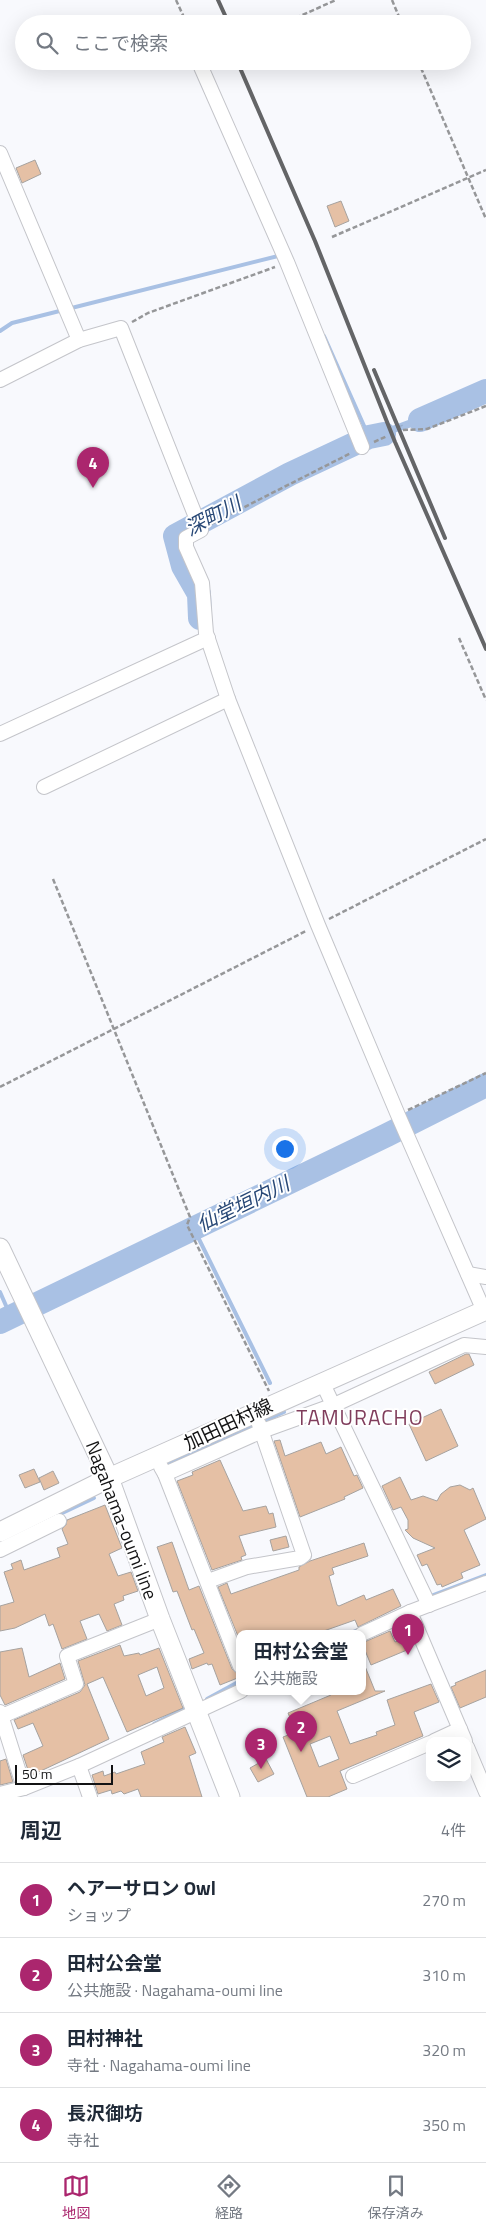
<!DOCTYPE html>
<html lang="ja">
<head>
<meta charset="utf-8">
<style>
  body { margin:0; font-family:"Titillium Web","Noto Sans JP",sans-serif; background:#f6f6f7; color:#1f2937 }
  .controls { position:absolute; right:15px; bottom:15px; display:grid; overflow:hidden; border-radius:10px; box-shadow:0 5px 20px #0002 }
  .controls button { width:45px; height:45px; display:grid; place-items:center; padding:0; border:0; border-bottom:1px solid #e0e1e3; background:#fff; color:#1f2937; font:25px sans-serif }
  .scale { position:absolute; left:15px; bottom:12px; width:98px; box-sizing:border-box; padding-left:5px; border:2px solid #131314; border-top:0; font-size:14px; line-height:18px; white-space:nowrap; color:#131314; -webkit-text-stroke:4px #fff; paint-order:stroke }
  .you { position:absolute; left:284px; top:1148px; width:18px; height:18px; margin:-12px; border:4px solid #fff; border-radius:50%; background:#1a73e8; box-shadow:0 0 0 8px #1a73e833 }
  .badge { display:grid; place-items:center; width:32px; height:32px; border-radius:50%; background:#ab266e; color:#fff; font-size:16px; font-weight:700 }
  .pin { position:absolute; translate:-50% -41px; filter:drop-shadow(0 1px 2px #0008) }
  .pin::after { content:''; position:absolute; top:26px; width:18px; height:15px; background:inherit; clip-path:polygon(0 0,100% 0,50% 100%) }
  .popup { position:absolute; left:236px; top:1630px; width:130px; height:65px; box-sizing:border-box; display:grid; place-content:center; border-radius:10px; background:#fff; filter:drop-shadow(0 1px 4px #0005); font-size:16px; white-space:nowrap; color:#747a83 }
  .popup b { font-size:19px; color:#1f2937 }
  .popup::after { content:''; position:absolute; left:50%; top:100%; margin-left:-10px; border:10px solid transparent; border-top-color:#fff }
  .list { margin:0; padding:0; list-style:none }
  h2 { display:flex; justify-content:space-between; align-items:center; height:65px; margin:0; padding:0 20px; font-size:21px }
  h2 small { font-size:16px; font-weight:400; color:#747a83 }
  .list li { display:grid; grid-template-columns:32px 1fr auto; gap:15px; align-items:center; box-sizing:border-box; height:75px; padding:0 20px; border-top:1px solid #e0e1e3 }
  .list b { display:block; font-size:19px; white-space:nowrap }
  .list p { margin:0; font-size:16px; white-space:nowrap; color:#747a83 }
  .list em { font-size:16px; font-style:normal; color:#747a83 }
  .icon { flex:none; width:28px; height:28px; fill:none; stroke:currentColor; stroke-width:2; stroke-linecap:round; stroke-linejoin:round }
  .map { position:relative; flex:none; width:486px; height:1797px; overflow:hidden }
  .search { position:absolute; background:#fff; box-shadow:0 5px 20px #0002; left:15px; right:15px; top:15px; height:55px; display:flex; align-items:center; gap:12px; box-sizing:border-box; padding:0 18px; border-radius:28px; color:#747a83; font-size:19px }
  .sheet { height:365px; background:#fff }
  nav { display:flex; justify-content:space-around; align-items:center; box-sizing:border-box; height:70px; border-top:1px solid #e0e1e3; background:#fff; font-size:14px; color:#747a83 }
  nav a { display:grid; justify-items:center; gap:2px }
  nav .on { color:#ab266e }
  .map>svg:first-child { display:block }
</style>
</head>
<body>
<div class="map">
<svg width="486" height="1797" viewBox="0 0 486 1797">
  <defs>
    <pattern id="water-ripples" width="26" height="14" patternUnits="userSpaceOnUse" patternTransform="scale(1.25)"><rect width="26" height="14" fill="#a9c1e4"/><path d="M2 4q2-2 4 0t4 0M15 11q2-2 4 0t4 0" fill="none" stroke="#91a5c3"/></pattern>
  </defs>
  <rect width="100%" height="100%" fill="#f8f9fd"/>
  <polygon fill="url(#water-ripples)" points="419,416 421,424 370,441 365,436"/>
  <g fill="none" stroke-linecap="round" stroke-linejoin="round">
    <g stroke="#a9c1e4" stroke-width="4">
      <polyline points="0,331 12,323 282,255"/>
      <polyline points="324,336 369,437"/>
      <polyline points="194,1229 270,1383"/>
      <polyline points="0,1292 11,1317"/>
      <polyline points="165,1466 284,1412"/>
      <polyline points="56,1516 94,1498"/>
      <polyline points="428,1597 486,1575"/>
      <polyline points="351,1633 360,1629"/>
      <polyline points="207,1699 240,1681"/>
      <polyline points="154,1724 183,1709"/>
    </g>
    <g stroke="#a9c1e4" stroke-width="24">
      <polyline points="420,420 486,391"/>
      <polyline points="200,618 199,594 183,566 175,536 290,474 369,437 384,434"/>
      <polyline points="0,1322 387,1135 486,1085"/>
    </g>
  </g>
  <g fill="#e5c0a5" stroke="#a6a29f" fill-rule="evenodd">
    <polygon points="35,160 41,174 22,183 16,168"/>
    <polygon points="341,201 349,221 335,227 327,206"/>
    <polygon points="466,1354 469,1354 474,1365 435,1384 429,1372"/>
    <polygon points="441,1409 458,1446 426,1461 409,1424"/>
    <polygon points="280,1440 285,1456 321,1442 326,1454 341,1447 354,1476 357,1475 363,1488 344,1497 345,1499 300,1517 274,1441"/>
    <polygon points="220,1460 243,1511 266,1506 269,1514 273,1513 276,1527 239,1536 246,1555 241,1557 242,1560 212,1570 177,1481 193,1475 192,1472"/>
    <polygon points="34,1469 40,1482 25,1488 19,1475"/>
    <polygon points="53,1471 59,1483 44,1490 39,1478"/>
    <polygon points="400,1477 411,1500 423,1496 437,1501 441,1494 450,1487 460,1485 470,1490 473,1488 486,1519 464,1530 480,1565 461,1573 463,1578 442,1587 441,1584 437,1585 427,1564 422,1566 417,1555 435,1548 413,1538 405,1530 408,1529 408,1520 401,1507 393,1510 382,1486"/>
    <polygon points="105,1505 122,1548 109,1554 118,1576 131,1572 138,1591 123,1596 124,1600 114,1604 122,1625 107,1631 99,1614 80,1621 87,1639 62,1649 53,1624 49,1626 45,1614 15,1628 0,1631 0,1606 14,1602 4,1572 13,1569 11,1564 21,1560 24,1570 60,1557 57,1548 68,1544 62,1529 66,1525 67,1520"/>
    <polygon points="286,1536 289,1547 273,1551 270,1540"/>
    <polygon points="172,1542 189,1590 199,1586 232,1669 240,1675 240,1677 220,1685 212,1664 208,1665 207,1663 192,1669 189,1659 204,1653 194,1629 192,1630 177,1591 173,1592 157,1547"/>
    <polygon points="364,1543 368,1556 332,1568 334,1574 329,1576 337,1605 339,1606 364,1595 366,1600 393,1589 401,1606 358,1627 355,1620 318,1633 240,1633 240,1641 218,1587 227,1583 231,1594 299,1570 299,1567 310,1561"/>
    <polygon points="390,1631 395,1642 402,1639 407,1650 371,1665 362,1643"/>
    <path d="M120 1645 124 1656 139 1653 140 1655 159 1648 183 1708 127 1732 103 1677 87 1684 109 1739 30 1776 23 1755 43 1746 33 1723 18 1729 14 1720 80 1692 85 1685 78 1661ZM157 1667 164 1688 146 1696 138 1675Z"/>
    <polygon points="22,1648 29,1677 60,1663 65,1679 5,1705 0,1695 0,1652"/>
    <path d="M362 1659 375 1691H385L337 1711 350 1744 377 1735 376 1732 395 1725 387 1700 431 1684 439 1702 414 1712 423 1736 340 1771 347 1789 328 1797H307L283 1737 296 1732 288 1713 331 1695 330 1691H362ZM330 1736 339 1759 319 1767 310 1744Z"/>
    <polygon points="486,1670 486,1697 460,1708 451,1687 456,1685 455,1683"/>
    <polygon points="185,1727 196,1753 189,1756 202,1797 141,1797 138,1789 124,1794 121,1791 112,1794 111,1790 98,1794 92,1775 103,1771 104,1776 115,1772 116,1774 145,1764 141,1752 164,1742 162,1737"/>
    <polygon points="6,1759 13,1782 0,1785 0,1761"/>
    <polygon points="266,1759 274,1774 258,1782 250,1768"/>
  </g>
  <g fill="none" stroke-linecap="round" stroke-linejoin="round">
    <g stroke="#c4c5ca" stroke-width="16">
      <g id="minor">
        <polyline points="200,61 201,67 287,262 362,447"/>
        <polyline points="0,153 79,340"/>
        <polyline points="0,380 79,340 121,328 201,530 186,538 186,547 202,583 206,633 228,699 318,925 398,1115 484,1311"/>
        <polyline points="0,734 208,638"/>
        <polyline points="44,787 228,699"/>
        <polyline points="468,1274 486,1277"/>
        <polyline points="322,1382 429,1605"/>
        <polyline points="161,1467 165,1474 240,1666"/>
        <polyline points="165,1474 262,1431 334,1405 464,1345 486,1347"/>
        <polyline points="0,1550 59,1521"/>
        <polyline points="208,1581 247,1567 300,1558 304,1555 259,1424"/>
        <polyline points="410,1612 465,1741"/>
        <polyline points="362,1634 410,1612 486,1583"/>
        <polyline points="0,1712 24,1788"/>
        <polyline points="2,1716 76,1684 67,1656 160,1619"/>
        <polyline points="434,1741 460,1729"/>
        <polyline points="467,1747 486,1792"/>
        <polyline points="79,1766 90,1797"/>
        <polyline points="353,1776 430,1743"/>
        <polyline points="0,1794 24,1788 79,1766 241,1691"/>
      </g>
    </g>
    <g stroke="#c4c5ca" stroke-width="21">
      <g id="secondary">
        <polyline points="0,1248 109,1478 160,1619 230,1797"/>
        <polyline points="0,1532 109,1478 486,1310"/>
      </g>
    </g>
    <g stroke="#969799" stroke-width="2.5" stroke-dasharray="5 2.5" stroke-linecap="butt">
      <polyline points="176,0 187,24"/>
      <polyline points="392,0 402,24"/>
      <polyline points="282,24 336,0"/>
      <polyline points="418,61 486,219"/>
      <polyline points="332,237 486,170"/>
      <polyline points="132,322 148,313 275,267"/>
      <polyline points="403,430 427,429 486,406"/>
      <polyline points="374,442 387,436"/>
      <polyline points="211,524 351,453"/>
      <polyline points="459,638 486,700"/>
      <polyline points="53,879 190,1217 187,1225 269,1391"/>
      <polyline points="329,919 486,839"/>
      <polyline points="0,1087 306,931"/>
      <polyline points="408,1110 486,1073"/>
    </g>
    <use href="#minor" stroke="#fff" stroke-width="14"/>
    <use href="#secondary" stroke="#fff" stroke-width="19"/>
    <g stroke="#646567" stroke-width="4">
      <polyline points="218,0 229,24"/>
      <polyline points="237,61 315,241 395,442 486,649"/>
      <polyline points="374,370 445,538"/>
    </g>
  </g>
  <g text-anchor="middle" stroke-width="4" stroke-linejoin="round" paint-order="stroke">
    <g font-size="19" fill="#131314" stroke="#fff">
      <text transform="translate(228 1424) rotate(-25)" y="7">加田田村線</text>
      <text transform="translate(122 1520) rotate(69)" y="7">Nagahama-oumi line</text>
    </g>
    <g font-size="20" font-style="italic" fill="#284876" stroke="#fff">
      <text transform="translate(213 516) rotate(-28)" y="7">深町川</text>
      <text transform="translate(243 1204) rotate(-26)" y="7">仙堂垣内川</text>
    </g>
    <g font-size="21" letter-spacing="1" fill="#803d5c" stroke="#fff">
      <text x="360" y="1425">TAMURACHO</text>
    </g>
  </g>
</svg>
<div class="controls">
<button><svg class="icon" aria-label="layers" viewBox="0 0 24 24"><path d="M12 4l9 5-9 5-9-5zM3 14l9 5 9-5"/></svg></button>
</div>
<div class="scale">50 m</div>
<div class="you"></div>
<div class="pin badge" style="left:408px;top:1655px">1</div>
<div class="pin badge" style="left:301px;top:1752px">2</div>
<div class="popup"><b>田村公会堂</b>公共施設</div>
<div class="pin badge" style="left:261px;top:1769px">3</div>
<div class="pin badge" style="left:93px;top:488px">4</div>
<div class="search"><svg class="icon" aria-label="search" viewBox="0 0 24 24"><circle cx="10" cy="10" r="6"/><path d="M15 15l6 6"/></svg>ここで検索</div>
</div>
<section class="sheet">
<h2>周辺<small>4件</small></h2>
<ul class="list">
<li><span class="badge">1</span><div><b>ヘアーサロン Owl</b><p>ショップ</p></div><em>270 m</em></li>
<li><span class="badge">2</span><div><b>田村公会堂</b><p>公共施設 · Nagahama-oumi line</p></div><em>310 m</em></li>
<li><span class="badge">3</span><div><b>田村神社</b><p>寺社 · Nagahama-oumi line</p></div><em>320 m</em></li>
<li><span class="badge">4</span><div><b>長沢御坊</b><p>寺社</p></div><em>350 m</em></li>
</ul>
</section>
<nav>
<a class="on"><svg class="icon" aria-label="map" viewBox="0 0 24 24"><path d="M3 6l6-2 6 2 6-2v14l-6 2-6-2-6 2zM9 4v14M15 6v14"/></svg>地図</a>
<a><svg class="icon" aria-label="directions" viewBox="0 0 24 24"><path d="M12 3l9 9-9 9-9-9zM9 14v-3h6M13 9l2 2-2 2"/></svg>経路</a>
<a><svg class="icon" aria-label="saved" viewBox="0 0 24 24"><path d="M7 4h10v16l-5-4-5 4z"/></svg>保存済み</a>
</nav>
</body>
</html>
